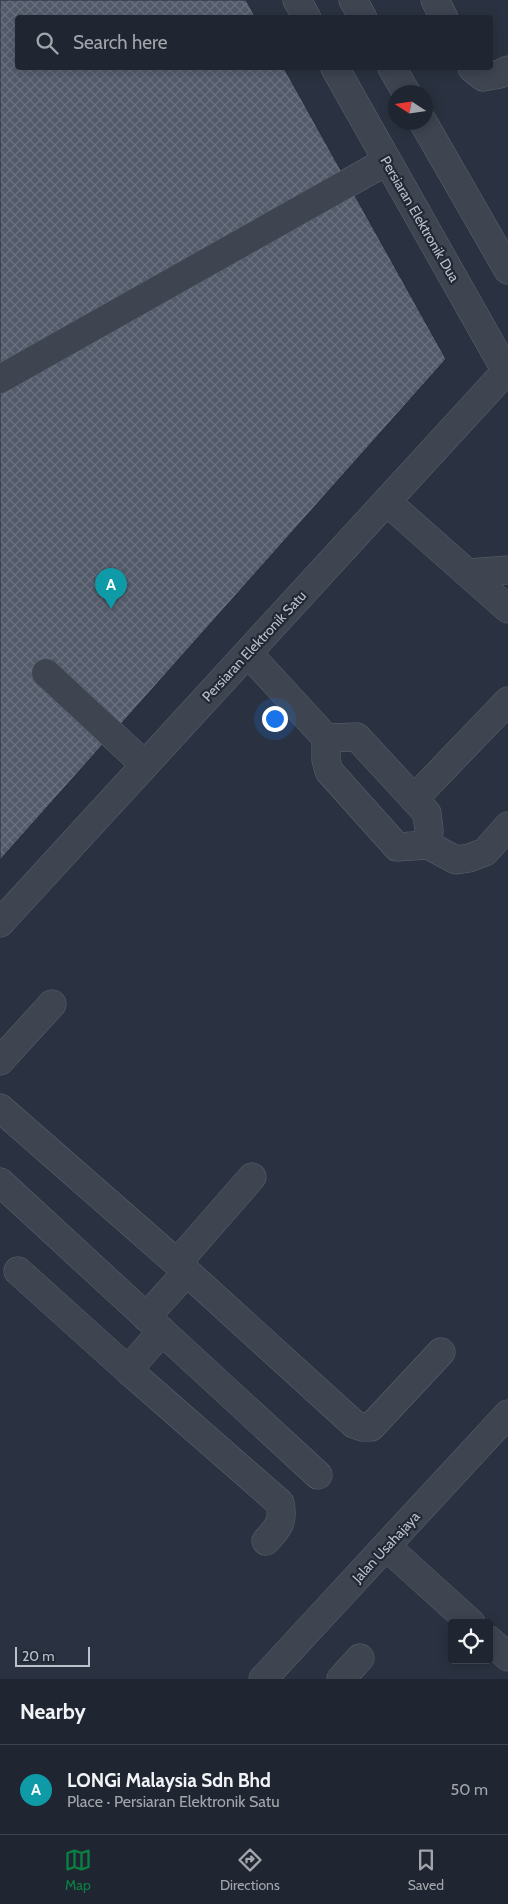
<!DOCTYPE html>
<html lang="en">
<head>
<meta charset="utf-8">
<style>
  body { margin:0; font-family:Cabin,sans-serif; background:#2d323d; color:#f1f3f6 }
  .controls { position:absolute; right:15px; bottom:15px; display:grid; overflow:hidden; border-radius:5px; box-shadow:0 2px 12px #0003 }
  .controls button { width:45px; height:45px; display:grid; place-items:center; padding:0; border:0; border-bottom:1px solid #3d434d; background:#202631; color:#f1f3f6; font:25px sans-serif }
  .compass { position:absolute; left:388px; top:85px; width:45px; height:45px; border-radius:50%; background:#202631; box-shadow:0 2px 12px #0003; rotate:282deg }
  .scale { position:absolute; left:15px; bottom:12px; width:75px; box-sizing:border-box; padding-left:5px; border:2px solid #bbc0cb; border-top:0; font-size:14px; line-height:18px; white-space:nowrap; color:#bbc0cb; -webkit-text-stroke:4px #222936; paint-order:stroke }
  .you { position:absolute; left:274px; top:718px; width:18px; height:18px; margin:-12px; border:4px solid #fff; border-radius:50%; background:#1a73e8; box-shadow:0 0 0 8px #1a73e833 }
  .badge { display:grid; place-items:center; width:32px; height:32px; border-radius:50%; background:#0b8043; color:#fff; font-size:16px; font-weight:700 }
  .pin { position:absolute; translate:-50% -41px; filter:drop-shadow(0 1px 2px #0008) }
  .pin::after { content:''; position:absolute; top:26px; width:18px; height:15px; background:inherit; clip-path:polygon(0 0,100% 0,50% 100%) }
  .list { margin:0; padding:0; list-style:none }
  h2 { display:flex; justify-content:space-between; align-items:center; height:65px; margin:0; padding:0 20px; font-size:21px }
  h2 small { font-size:16px; font-weight:400; color:#a2a5ab }
  .list li { display:grid; grid-template-columns:32px 1fr auto; gap:15px; align-items:center; box-sizing:border-box; height:90px; padding:0 20px; border-top:1px solid #3d434d }
  .list b { display:block; font-size:19px; white-space:nowrap }
  .list p { margin:0; font-size:16px; white-space:nowrap; color:#a2a5ab }
  .list em { font-size:16px; font-style:normal; color:#a2a5ab }
  .icon { flex:none; width:28px; height:28px; fill:none; stroke:currentColor; stroke-width:2; stroke-linecap:round; stroke-linejoin:round }
  .map { position:relative; flex:none; width:508px; height:1679px; overflow:hidden }
  .search { position:absolute; background:#202631; box-shadow:0 2px 12px #0003; left:15px; right:15px; top:15px; height:55px; display:flex; align-items:center; gap:12px; box-sizing:border-box; padding:0 18px; border-radius:5px; color:#a2a5ab; font-size:19px }
  .sheet { height:155px; background:#202631 }
  nav { display:flex; justify-content:space-around; align-items:center; box-sizing:border-box; height:70px; border-top:1px solid #3d434d; background:#202631; font-size:14px; color:#a2a5ab }
  nav a { display:grid; justify-items:center; gap:2px }
  nav .on { color:#0b8043 }
  .map>svg:first-child { display:block }
</style>
</head>
<body>
<div class="map">
<svg width="508" height="1679" viewBox="0 0 508 1679">
  <defs>
    <pattern id="building-cross-hatch" width="8" height="8" patternUnits="userSpaceOnUse" patternTransform="scale(1.25)"><rect width="8" height="8" fill="#535b6b"/><path d="M0 0l8 8M0 8l8-8" fill="none" stroke="#6a717f"/></pattern>
  </defs>
  <rect width="100%" height="100%" fill="#2a3241"/>
  <polygon fill="url(#building-cross-hatch)" stroke="#242b38" points="0,0 246,0 256,18 18,18 18,68 284,68 446,359 0,860"/>
  <g fill="none" stroke-linecap="round" stroke-linejoin="round">
    <g stroke="#5c626e" stroke-width="29">
      <g id="minor">
        <polyline points="297,0 307,18"/>
        <polyline points="353,0 363,18"/>
        <polyline points="435,0 444,18"/>
        <polyline points="335,68 506,371"/>
        <polyline points="392,68 406,92"/>
        <polyline points="472,68 483,77 500,74 508,70"/>
        <polyline points="423,122 508,270"/>
        <polyline points="0,379 387,161"/>
        <polyline points="387,502 508,609"/>
        <polyline points="468,573 508,570"/>
        <polyline points="248,653 326,738 326,760 329,771 397,847 428,845 456,860 469,858 485,852 508,826"/>
        <polyline points="46,673 145,765"/>
        <polyline points="326,738 357,737 427,813 429,830 428,845"/>
        <polyline points="414,799 508,701"/>
        <polyline points="0,923 508,369"/>
        <polyline points="0,1061 52,1004"/>
        <polyline points="0,1108 177,1263 354,1424 362,1427 371,1427 441,1352"/>
        <polyline points="0,1182 318,1475"/>
        <polyline points="177,1263 252,1177"/>
        <polyline points="18,1271 128,1370"/>
        <polyline points="146,1317 187,1272"/>
        <path d="M162 1331 128 1370 280 1503C284 1522 278 1528 266 1541"/>
        <polyline points="387,1547 471,1623"/>
        <polyline points="489,1640 508,1657"/>
        <polyline points="263,1679 508,1414"/>
        <polyline points="341,1679 360,1658"/>
      </g>
    </g>
    <use href="#minor" stroke="#3e4551" stroke-width="28"/>
  </g>
  <g text-anchor="middle" stroke-width="4.5" stroke-linejoin="round" paint-order="stroke">
    <g font-size="14" fill="#bbc0cb" stroke="#222936">
      <text transform="translate(420 219) rotate(60)" y="5">Persiaran Elektronik Dua</text>
      <text transform="translate(254 646) rotate(-47)" y="5">Persiaran Elektronik Satu</text>
      <text transform="translate(386 1547) rotate(-47)" y="5">Jalan Usahajaya</text>
    </g>
  </g>
</svg>
<div class="controls">
<button><svg class="icon" aria-label="locate" viewBox="0 0 24 24"><circle cx="12" cy="12" r="6"/><path d="M12 2v4M12 18v4M2 12h4M18 12h4"/></svg></button>
</div>
<svg class="compass" viewBox="-18 -18 36 36"><path d="M0-13l5 13h-10z" fill="#e53935"/><path d="M0 13l5-13h-10z" fill="#a2a5ab"/></svg>
<div class="scale">20 m</div>
<div class="you"></div>
<div class="pin badge" style="left:111px;top:609px;background:#0f9aa8">A</div>
<div class="search"><svg class="icon" aria-label="search" viewBox="0 0 24 24"><circle cx="10" cy="10" r="6"/><path d="M15 15l6 6"/></svg>Search here</div>
</div>
<section class="sheet">
<h2>Nearby<small></small></h2>
<ul class="list">
<li><span class="badge" style="background:#0f9aa8">A</span><div><b>LONGi Malaysia Sdn Bhd</b><p>Place · Persiaran Elektronik Satu</p></div><em>50 m</em></li>
</ul>
</section>
<nav>
<a class="on"><svg class="icon" aria-label="map" viewBox="0 0 24 24"><path d="M3 6l6-2 6 2 6-2v14l-6 2-6-2-6 2zM9 4v14M15 6v14"/></svg>Map</a>
<a><svg class="icon" aria-label="directions" viewBox="0 0 24 24"><path d="M12 3l9 9-9 9-9-9zM9 14v-3h6M13 9l2 2-2 2"/></svg>Directions</a>
<a><svg class="icon" aria-label="saved" viewBox="0 0 24 24"><path d="M7 4h10v16l-5-4-5 4z"/></svg>Saved</a>
</nav>
</body>
</html>
